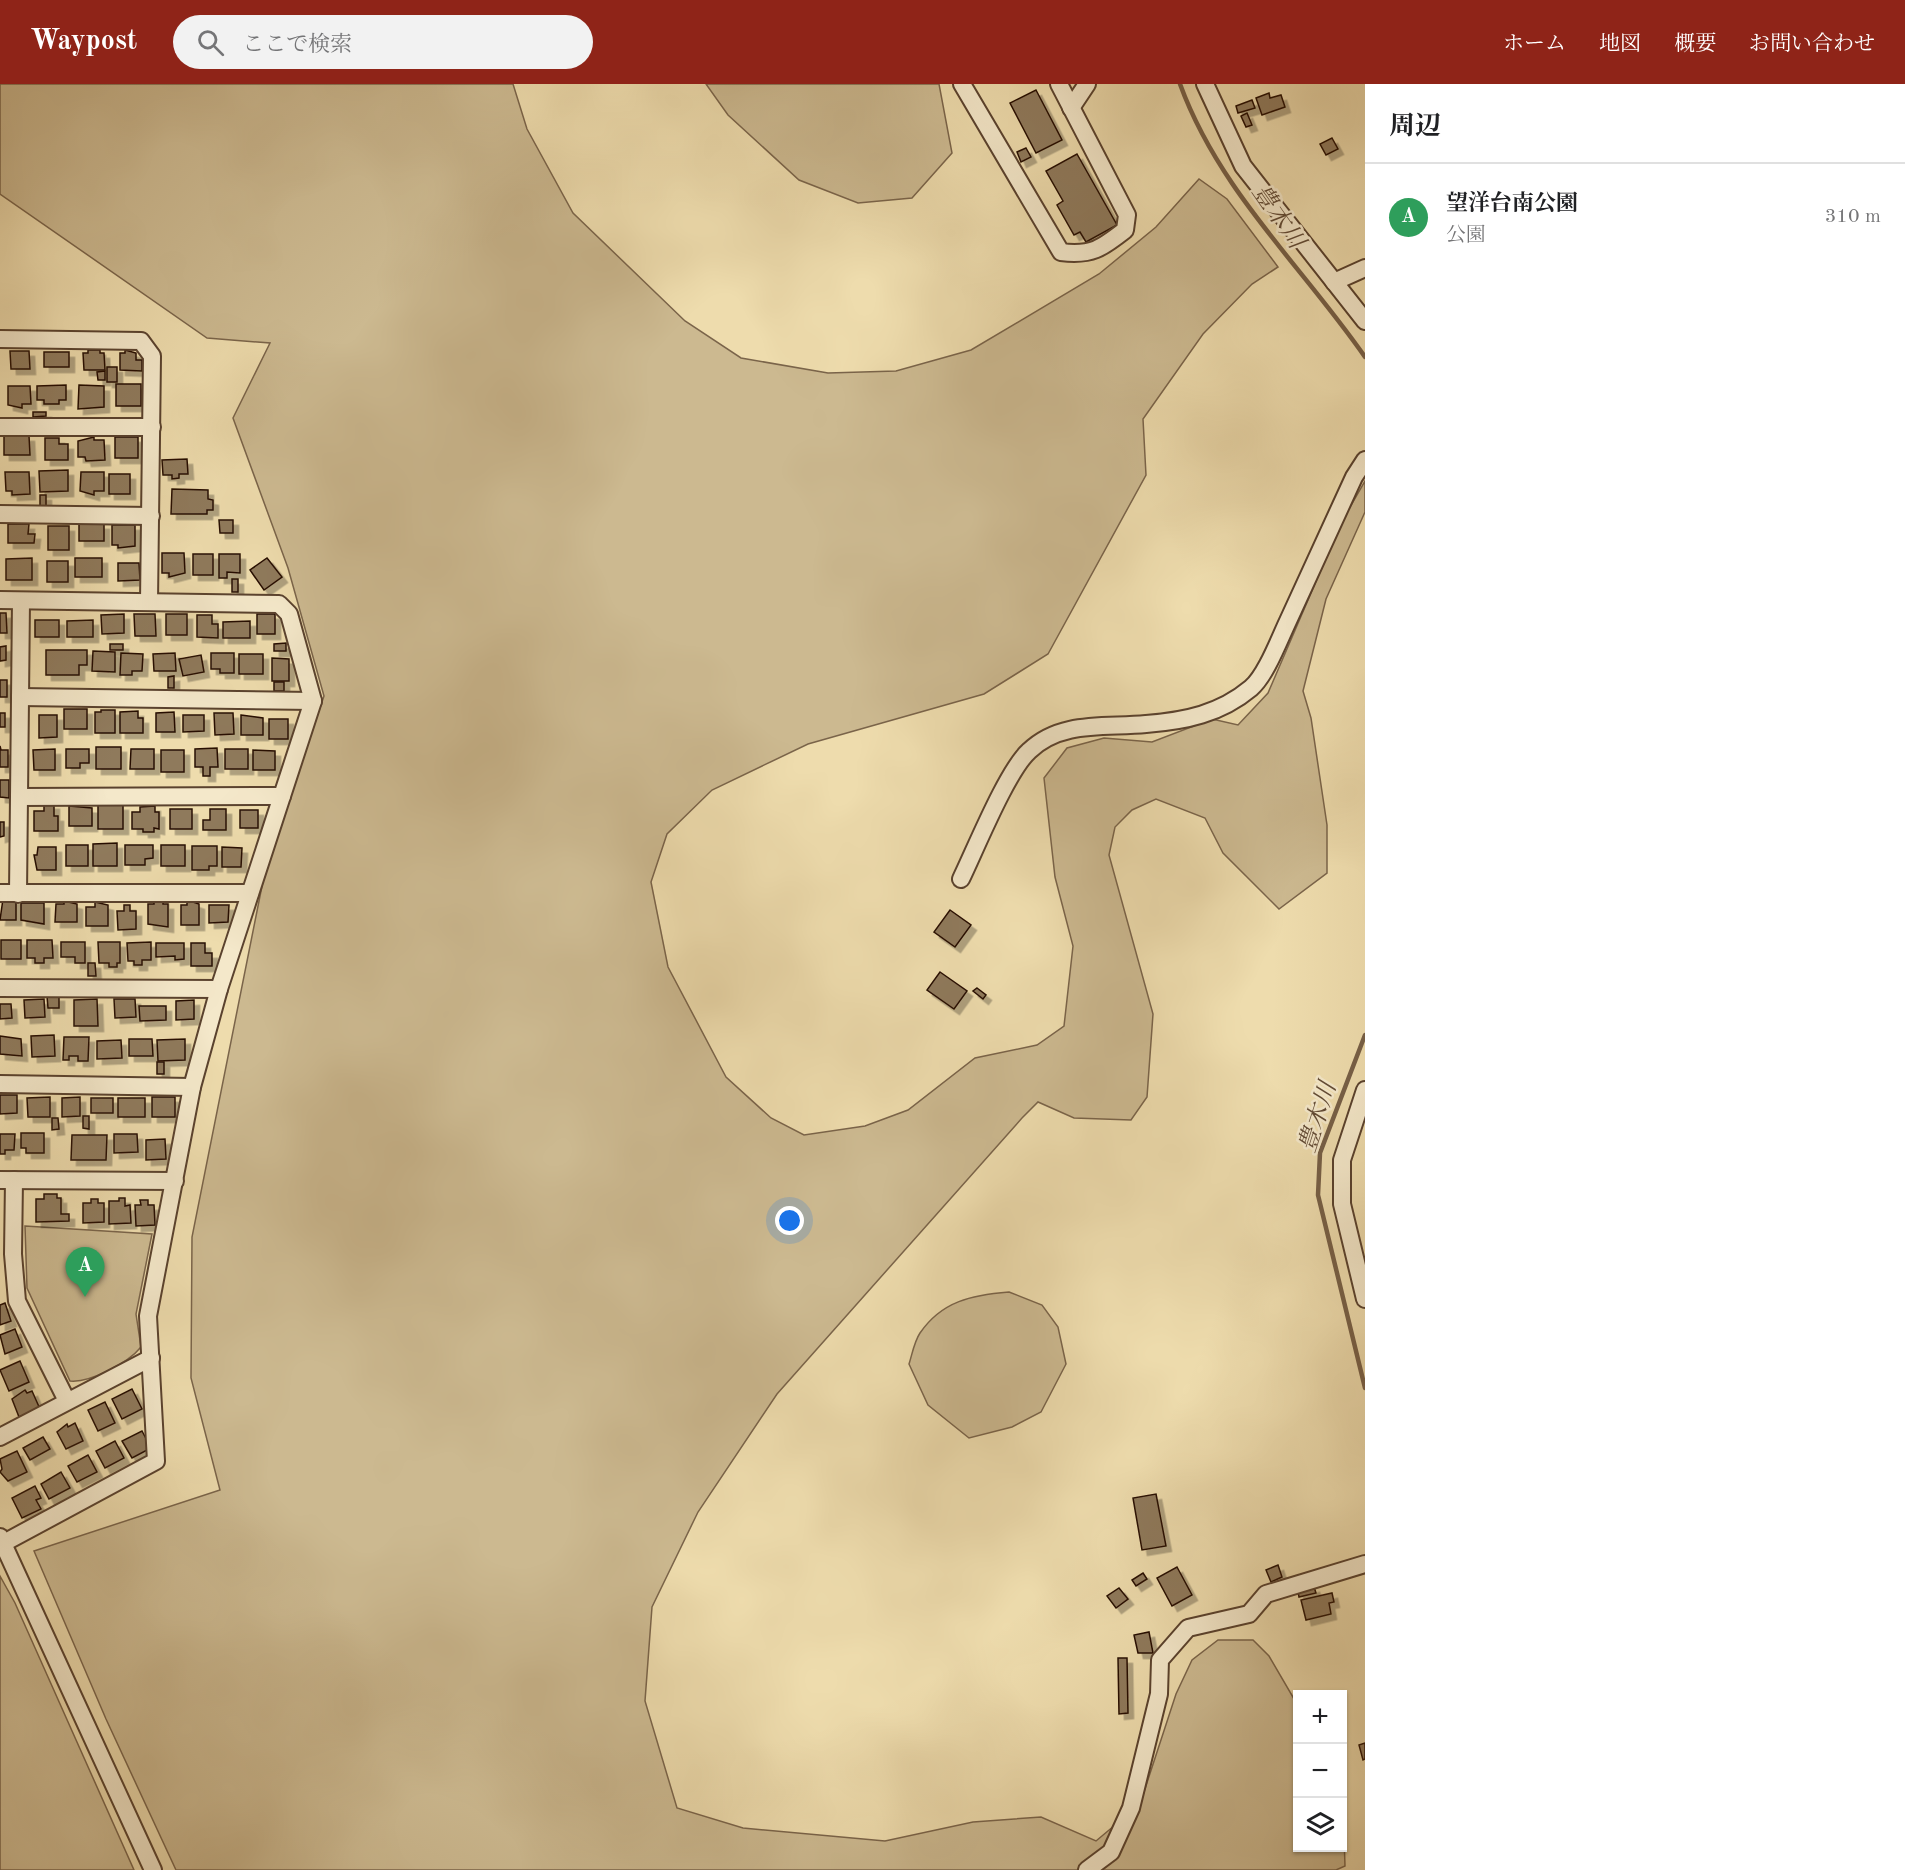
<!DOCTYPE html>
<html lang="ja">
<head>
<meta charset="utf-8">
<style>
  body { margin:0; font-family:"Old Standard TT","Noto Serif JP",serif; background:#f2f2f2; color:#202124 }
  .controls { position:absolute; right:18px; bottom:18px; display:grid; overflow:hidden; border-radius:0px; box-shadow:0 2px 4px #0004 }
  .controls button { width:54px; height:54px; display:grid; place-items:center; padding:0; border:0; border-bottom:2px solid #e0e0e0; background:#fff; color:#202124; font:30px sans-serif }
  .you { position:absolute; left:790px; top:1137px; width:21px; height:21px; margin:-15px; border:4px solid #fff; border-radius:50%; background:#1a73e8; box-shadow:0 0 0 9px #1a73e833 }
  .badge { display:grid; place-items:center; width:39px; height:39px; border-radius:50%; background:#8f2418; color:#fff; font-size:20px; font-weight:700 }
  .pin { position:absolute; translate:-50% -50px; filter:drop-shadow(0 2px 3px #0008) }
  .pin::after { content:''; position:absolute; top:32px; width:21px; height:18px; background:inherit; clip-path:polygon(0 0,100% 0,50% 100%) }
  .list { margin:0; padding:0; list-style:none }
  h2 { display:flex; justify-content:space-between; align-items:center; height:78px; margin:0; padding:0 24px; font-size:26px }
  h2 small { font-size:20px; font-weight:400; color:#757577 }
  .list li { display:grid; grid-template-columns:39px 1fr auto; gap:18px; align-items:center; box-sizing:border-box; height:108px; padding:0 24px; border-top:2px solid #e0e0e0 }
  .list b { display:block; font-size:22px; white-space:nowrap }
  .list p { margin:0; font-size:20px; white-space:nowrap; color:#757577 }
  .list em { font-size:20px; font-style:normal; color:#757577 }
  .icon { flex:none; width:33px; height:33px; fill:none; stroke:currentColor; stroke-width:2; stroke-linecap:round; stroke-linejoin:round }
  .map { position:relative; flex:none; width:1365px; height:1786px; overflow:hidden }
  header { display:flex; align-items:center; gap:36px; box-sizing:border-box; height:84px; padding:0 30px; background:#8f2418; color:#fff }
  header strong { font-size:28px }
  nav { display:flex; gap:33px; margin-inline-start:auto; font-size:21px }
  .search { width:420px; height:54px; background:#f2f2f2; display:flex; align-items:center; gap:15px; box-sizing:border-box; padding:0 21px; border-radius:33px; color:#757577; font-size:22px }
  main { display:flex }
  aside { flex:1; background:#fff }
  .map>svg:first-child { display:block }
</style>
</head>
<body>
<header>
<strong>Waypost</strong>
<div class="search"><svg class="icon" aria-label="search" viewBox="0 0 24 24"><circle cx="10" cy="10" r="6"/><path d="M15 15l6 6"/></svg>ここで検索</div>
<nav><a>ホーム</a><a>地図</a><a>概要</a><a>お問い合わせ</a></nav>
</header>
<main>
<div class="map">
<svg width="1365" height="1786" viewBox="0 0 1365 1786">
  <defs>
    <filter id="shadow"><feDropShadow dx="5.5" dy="5.5" stdDeviation="0" flood-color="#0004"/></filter>
  </defs>
  <rect width="100%" height="100%" fill="#eedcad"/>
  <filter id="stains"><feTurbulence type="fractalNoise" baseFrequency=".00333" numOctaves="4"/><feColorMatrix values="0 0 0 0 .2 0 0 0 0 .09 0 0 0 0 .02 0 0 0 .5 -.17"/></filter>
  <radialGradient id="worn" r=".72"><stop offset=".6" stop-color="#630" stop-opacity="0"/><stop offset="1" stop-color="#630" stop-opacity=".3"/></radialGradient>
  <g fill="#ccb990" stroke="#7a644a" stroke-width="1.5">
    <polygon points="0,0 513,0 527,45 573,129 685,237 741,274 828,289 896,287 971,266 1099,190 1156,143 1199,95 1227,115 1278,183 1252,200 1203,250 1143,335 1146,391 1048,570 984,610 808,660 712,706 667,750 651,798 668,883 726,993 771,1034 804,1051 865,1042 908,1026 975,974 1037,961 1064,942 1073,862 1055,793 1044,694 1067,664 1104,654 1152,658 1212,635 1238,641 1268,609 1342,437 1365,397 1365,428 1326,515 1303,607 1311,634 1327,741 1327,789 1279,825 1223,769 1205,734 1156,715 1132,726 1115,743 1109,771 1153,930 1147,1013 1131,1036 1074,1034 1038,1018 1022,1034 777,1310 698,1428 652,1523 645,1617 677,1724 743,1744 885,1757 973,1738 1041,1733 1096,1757 1140,1720 1176,1610 1192,1576 1218,1556 1253,1556 1269,1572 1297,1620 1298,1764 1342,1764 1343,1720 1345,1782 1336,1786 176,1786 106,1635 34,1467 220,1406 191,1294 192,1153 266,782 324,612 288,484 233,334 270,259 207,254 0,110"/>
    <polygon points="706,0 939,0 952,69 912,114 858,119 799,96 728,31"/>
    <path d="M25 1142 152 1150 136 1230 141 1263C128 1279 90 1299 70 1297L27 1204Z"/>
    <path d="M1009 1208 1042 1221 1058 1243 1066 1280 1041 1328 1012 1343 969 1354 928 1321 909 1280C912 1271 914 1258 920 1249 942 1217 972 1211 1009 1208Z"/>
    <polygon points="0,1492 15,1519 134,1786 0,1786"/>
  </g>
  <g fill="none" stroke-linecap="round" stroke-linejoin="round">
    <g stroke="#776047" stroke-width="4.5">
      <path d="M1180 0C1219 107 1302 182 1365 273"/>
      <polyline points="1365,951 1320,1069 1318,1111 1365,1304"/>
    </g>
  </g>
  <g fill="#8f7a5c" stroke="#280f04" stroke-width="1.5" filter="url(#shadow)">
    <polygon points="1036,6 1062,56 1036,69 1010,19"/>
    <polygon points="1269,9 1270,14 1281,11 1285,23 1262,31 1256,14"/>
    <polygon points="1252,16 1255,24 1238,29 1236,22"/>
    <polygon points="1247,29 1252,41 1246,43 1241,32"/>
    <polygon points="1332,54 1338,65 1326,71 1320,60"/>
    <polygon points="1026,64 1031,73 1021,78 1017,68"/>
    <polygon points="1077,70 1117,141 1086,158 1080,148 1074,151 1057,121 1063,117 1046,87"/>
    <polygon points="88,266 100,266 100,269 104,269 105,286 84,286 83,269 88,269"/>
    <polygon points="125,266 136,269 136,276 142,276 142,287 120,286 120,269 125,269"/>
    <polygon points="10,267 29,267 30,285 11,285"/>
    <rect x="44" y="268" width="25" height="15"/>
    <rect x="107" y="283" width="10" height="15"/>
    <polygon points="105,287 105,296 98,296 97,288"/>
    <rect x="116" y="300" width="25" height="22"/>
    <polygon points="66,301 66,316 59,316 59,320 44,320 44,316 37,316 37,302"/>
    <polygon points="79,301 104,302 104,323 78,325"/>
    <polygon points="8,302 30,302 31,320 22,320 22,324 8,321"/>
    <polygon points="33,328 46,328 46,332 33,333"/>
    <polygon points="4,352 29,352 30,371 4,371"/>
    <polygon points="94,353 94,356 104,356 105,376 86,377 85,373 78,373 78,357"/>
    <rect x="115" y="353" width="23" height="21"/>
    <polygon points="45,354 59,354 59,360 68,360 68,376 45,376"/>
    <polygon points="187,375 188,390 179,390 179,394 172,395 172,391 163,391 162,376"/>
    <polygon points="68,386 68,407 40,408 39,387"/>
    <polygon points="5,388 29,388 30,410 12,411 12,407 6,407"/>
    <polygon points="81,388 104,388 104,407 94,407 94,411 80,407"/>
    <rect x="109" y="390" width="21" height="20"/>
    <polygon points="172,405 208,406 208,415 213,416 213,426 207,426 207,430 171,430"/>
    <rect x="40" y="411" width="6" height="12"/>
    <polygon points="219,436 233,436 233,449 220,449"/>
    <polygon points="8,440 29,440 28,450 35,450 34,459 8,459"/>
    <rect x="79" y="440" width="25" height="17"/>
    <polygon points="112,441 135,441 135,462 118,464 118,461 112,461"/>
    <rect x="48" y="442" width="21" height="24"/>
    <polygon points="162,469 184,469 185,489 169,493 169,489 162,489"/>
    <rect x="193" y="470" width="20" height="21"/>
    <polygon points="219,470 240,470 240,489 227,488 227,494 219,494"/>
    <polygon points="32,474 32,496 6,496 6,475"/>
    <rect x="75" y="474" width="27" height="19"/>
    <polygon points="267,474 282,493 264,506 250,486"/>
    <rect x="47" y="477" width="21" height="21"/>
    <polygon points="118,479 139,479 140,496 118,497"/>
    <rect x="232" y="495" width="6" height="13"/>
    <polygon points="0,529 6,529 7,549 0,549"/>
    <polygon points="124,530 124,549 102,550 101,531"/>
    <polygon points="134,530 155,530 156,552 135,552"/>
    <rect x="166" y="530" width="21" height="21"/>
    <rect x="257" y="530" width="18" height="20"/>
    <polygon points="197,531 212,531 212,540 218,540 218,554 197,553"/>
    <rect x="35" y="536" width="24" height="17"/>
    <polygon points="93,536 93,553 67,553 67,537"/>
    <polygon points="250,537 250,554 223,554 223,538"/>
    <polygon points="286,559 286,567 274,567 274,560"/>
    <rect x="110" y="560" width="13" height="6"/>
    <polygon points="6,562 6,576 0,577 0,563"/>
    <polygon points="46,566 87,566 87,581 79,581 79,591 46,591"/>
    <polygon points="93,567 115,568 115,588 92,587"/>
    <polygon points="121,569 143,570 142,587 132,587 132,591 120,591"/>
    <polygon points="175,569 176,587 154,587 153,570"/>
    <polygon points="211,569 234,569 234,589 220,589 220,585 211,585"/>
    <rect x="239" y="570" width="24" height="20"/>
    <polygon points="201,571 204,588 183,592 179,575"/>
    <polygon points="272,574 289,575 289,597 272,597"/>
    <polygon points="174,592 174,604 168,604 168,593"/>
    <rect x="0" y="596" width="7" height="17"/>
    <rect x="274" y="598" width="10" height="9"/>
    <rect x="64" y="625" width="23" height="20"/>
    <polygon points="101,626 115,626 115,649 95,649 95,628 101,628"/>
    <polygon points="138,627 138,634 143,634 143,649 120,649 120,628"/>
    <polygon points="174,628 175,648 156,648 156,629"/>
    <rect x="0" y="629" width="5" height="14"/>
    <polygon points="214,629 233,629 234,650 215,651"/>
    <polygon points="39,631 57,631 57,653 39,654"/>
    <polygon points="183,631 204,631 204,647 183,648"/>
    <polygon points="241,631 263,634 263,651 241,651"/>
    <rect x="269" y="635" width="19" height="20"/>
    <polygon points="0,662 1,666 8,666 8,683 0,683"/>
    <rect x="96" y="663" width="25" height="22"/>
    <polygon points="217,664 218,683 210,683 210,692 203,692 203,683 195,683 195,665"/>
    <polygon points="55,665 55,686 34,686 33,666"/>
    <polygon points="66,665 89,665 89,679 80,679 80,684 66,684"/>
    <polygon points="131,665 154,665 154,685 130,685"/>
    <rect x="225" y="665" width="23" height="20"/>
    <rect x="161" y="666" width="23" height="22"/>
    <polygon points="253,666 275,667 275,686 253,686"/>
    <polygon points="0,696 9,696 9,714 0,713"/>
    <polygon points="44,720 54,720 54,732 58,732 58,747 34,747 34,727 44,727"/>
    <rect x="98" y="721" width="25" height="24"/>
    <polygon points="69,722 92,724 92,742 69,742"/>
    <polygon points="155,722 155,728 159,728 159,745 154,744 154,748 143,748 143,745 132,745 132,728 140,728 140,723"/>
    <rect x="170" y="725" width="22" height="20"/>
    <polygon points="210,725 226,725 226,746 203,746 203,736 210,736"/>
    <rect x="240" y="726" width="18" height="18"/>
    <polygon points="0,738 4,738 4,752 0,753"/>
    <polygon points="117,759 117,782 93,782 93,760"/>
    <rect x="66" y="761" width="22" height="21"/>
    <polygon points="125,761 153,761 153,774 145,775 145,781 125,781"/>
    <rect x="161" y="761" width="24" height="21"/>
    <polygon points="192,762 217,762 217,782 209,782 209,786 192,786"/>
    <polygon points="38,763 56,763 56,786 37,786 34,771 37,771"/>
    <polygon points="222,763 242,764 241,783 222,783"/>
    <polygon points="3,815 16,815 16,836 0,836"/>
    <polygon points="163,815 163,820 168,820 168,843 148,840 148,820 154,820 154,816"/>
    <polygon points="187,816 199,820 199,841 181,841 181,821 187,821"/>
    <polygon points="64,817 77,820 77,838 55,838 56,820 64,820"/>
    <polygon points="95,818 108,821 108,842 86,842 86,823 95,823"/>
    <polygon points="21,819 44,819 44,840 21,836"/>
    <polygon points="124,821 130,821 130,827 136,827 136,845 118,846 117,827 124,827"/>
    <polygon points="209,821 229,821 228,838 209,839"/>
    <polygon points="950,826 971,841 955,863 934,848"/>
    <rect x="1" y="856" width="20" height="19"/>
    <polygon points="27,856 52,856 53,874 44,874 44,879 35,879 35,874 27,874"/>
    <polygon points="61,858 85,858 85,879 75,879 75,873 61,873"/>
    <polygon points="98,858 120,858 120,879 117,879 117,883 109,883 109,879 99,879"/>
    <polygon points="151,858 151,876 142,876 142,881 134,881 134,877 128,877 127,859"/>
    <polygon points="156,859 184,859 184,875 175,876 175,872 156,873"/>
    <polygon points="191,859 205,859 205,869 212,869 212,882 191,882"/>
    <polygon points="88,879 95,879 96,892 88,892"/>
    <polygon points="940,888 967,907 954,925 927,906"/>
    <polygon points="977,904 986,911 983,915 973,907"/>
    <polygon points="47,912 59,912 59,924 48,924"/>
    <polygon points="44,915 45,933 25,934 24,916"/>
    <polygon points="97,915 98,942 74,942 74,916"/>
    <polygon points="114,915 135,915 136,933 115,934"/>
    <polygon points="194,916 194,935 176,936 176,917"/>
    <polygon points="0,920 11,920 12,934 0,935"/>
    <polygon points="139,922 166,922 166,936 140,937"/>
    <polygon points="54,951 55,972 32,973 31,952"/>
    <polygon points="0,952 21,955 22,972 0,970"/>
    <polygon points="64,953 89,953 88,977 78,977 78,972 69,972 69,976 63,976"/>
    <polygon points="129,955 152,955 153,972 129,972"/>
    <polygon points="185,955 185,976 158,977 157,956"/>
    <polygon points="121,956 122,974 97,975 97,957"/>
    <rect x="157" y="978" width="7" height="12"/>
    <polygon points="0,1011 17,1011 17,1029 0,1030"/>
    <polygon points="50,1013 50,1033 28,1033 27,1014"/>
    <polygon points="80,1013 80,1032 62,1033 62,1014"/>
    <rect x="152" y="1013" width="23" height="20"/>
    <rect x="91" y="1014" width="22" height="15"/>
    <rect x="118" y="1014" width="27" height="19"/>
    <polygon points="83,1032 89,1032 89,1045 83,1044"/>
    <polygon points="52,1034 58,1034 59,1045 52,1046"/>
    <polygon points="21,1049 44,1049 44,1069 26,1069 26,1064 21,1064"/>
    <polygon points="0,1050 15,1050 14,1066 5,1066 5,1070 0,1070"/>
    <polygon points="114,1050 137,1050 138,1068 114,1069"/>
    <polygon points="72,1051 107,1051 106,1076 71,1076"/>
    <polygon points="165,1055 166,1075 146,1076 146,1056"/>
    <polygon points="44,1110 57,1110 57,1114 61,1114 61,1130 69,1130 69,1137 36,1138 36,1115 44,1115"/>
    <polygon points="119,1114 125,1114 125,1122 130,1121 131,1139 109,1140 109,1117 119,1117"/>
    <polygon points="91,1115 98,1115 98,1119 104,1119 104,1138 83,1139 83,1119 91,1119"/>
    <polygon points="140,1116 148,1116 148,1121 154,1121 155,1141 136,1142 135,1121 141,1121"/>
    <polygon points="5,1219 11,1237 0,1241 0,1221"/>
    <polygon points="15,1245 22,1263 5,1270 0,1251"/>
    <polygon points="20,1277 29,1298 9,1307 0,1286"/>
    <polygon points="132,1305 142,1325 122,1335 112,1315"/>
    <polygon points="25,1306 27,1309 32,1307 40,1325 19,1333 12,1315"/>
    <polygon points="105,1318 115,1339 98,1347 88,1326"/>
    <polygon points="75,1339 83,1357 66,1365 57,1348 67,1340 68,1343"/>
    <polygon points="142,1347 151,1364 132,1374 122,1357"/>
    <polygon points="43,1353 50,1365 30,1376 23,1364"/>
    <polygon points="115,1357 124,1374 105,1384 96,1367"/>
    <polygon points="17,1367 27,1388 8,1397 0,1388 2,1385 0,1375"/>
    <polygon points="88,1371 97,1388 77,1398 68,1382"/>
    <polygon points="61,1388 70,1404 49,1415 41,1400"/>
    <polygon points="35,1402 41,1414 36,1416 41,1425 22,1434 12,1414"/>
    <polygon points="1156,1410 1166,1462 1142,1466 1133,1414"/>
    <polygon points="1278,1481 1282,1493 1271,1498 1266,1486"/>
    <polygon points="1177,1483 1192,1511 1172,1522 1157,1494"/>
    <polygon points="1143,1489 1147,1495 1136,1502 1132,1496"/>
    <polygon points="1314,1503 1316,1509 1299,1513 1298,1508"/>
    <polygon points="1119,1504 1128,1515 1116,1524 1107,1512"/>
    <polygon points="1332,1509 1334,1518 1329,1519 1331,1530 1306,1536 1301,1516"/>
    <polygon points="1149,1548 1153,1569 1138,1569 1134,1551"/>
    <polygon points="1118,1574 1127,1574 1128,1629 1119,1630"/>
    <polygon points="1365,1659 1365,1675 1363,1676 1359,1661"/>
  </g>
  <g fill="none" stroke-linecap="round" stroke-linejoin="round">
    <g stroke="#5a422e" stroke-width="20">
      <g id="minor">
        <path d="M962 0 1061 168C1092 172 1102 164 1125 146L1127 131 1059 0"/>
        <polyline points="1205,0 1243,82 1365,237"/>
        <polyline points="1071,24 1087,0"/>
        <polyline points="1334,198 1365,184"/>
        <polyline points="0,255 141,257 152,272 149,518"/>
        <polyline points="0,343 152,343"/>
        <polyline points="0,430 151,432"/>
        <polyline points="0,516 279,520 289,530 313,617 219,905 192,1003 148,1232 156,1377 0,1461"/>
        <polyline points="20,613 313,617"/>
        <polyline points="19,713 282,712"/>
        <path d="M961 795C976 764 1007 687 1029 667 1061 636 1106 644 1146 640 1185 637 1220 630 1251 604 1266 591 1279 556 1288 537 1310 489 1332 441 1354 393L1365 376"/>
        <polyline points="0,809 250,809"/>
        <polyline points="18,810 21,517"/>
        <polyline points="0,904 219,905"/>
        <polyline points="0,1000 192,1003"/>
        <polyline points="1365,1006 1342,1076 1342,1120 1365,1215"/>
        <polyline points="0,1096 175,1097"/>
        <polyline points="14,1096 13,1170 17,1217 67,1317"/>
        <polyline points="0,1353 151,1274"/>
        <polyline points="0,1453 153,1786"/>
        <polyline points="1087,1786 1111,1768 1131,1724 1159,1610 1160,1576 1188,1544 1249,1530 1266,1510 1365,1480"/>
      </g>
    </g>
    <use href="#minor" stroke="#f4e8ca" stroke-width="16"/>
  </g>
  <g text-anchor="middle" stroke-width="5" stroke-linejoin="round" paint-order="stroke">
    <g font-size="24" font-style="italic" fill="#634c36" stroke="#f4e8ca">
      <text transform="translate(1279 132) rotate(55)" y="8">豊木川</text>
      <text transform="translate(1317 1033) rotate(-72)" y="8">豊木川</text>
    </g>
  </g>
  <rect width="100%" height="100%" filter="url(#stains)"/>
  <rect width="100%" height="100%" fill="url(#worn)"/>
</svg>
<div class="controls">
<button>+</button>
<button>−</button>
<button><svg class="icon" aria-label="layers" viewBox="0 0 24 24"><path d="M12 4l9 5-9 5-9-5zM3 14l9 5 9-5"/></svg></button>
</div>
<div class="you"></div>
<div class="pin badge" style="left:85px;top:1213px;background:#2e9e5b">A</div>
</div>
<aside>
<h2>周辺<small></small></h2>
<ul class="list">
<li><span class="badge" style="background:#2e9e5b">A</span><div><b>望洋台南公園</b><p>公園</p></div><em>310 m</em></li>
</ul>
</aside>
</main>
</body>
</html>
